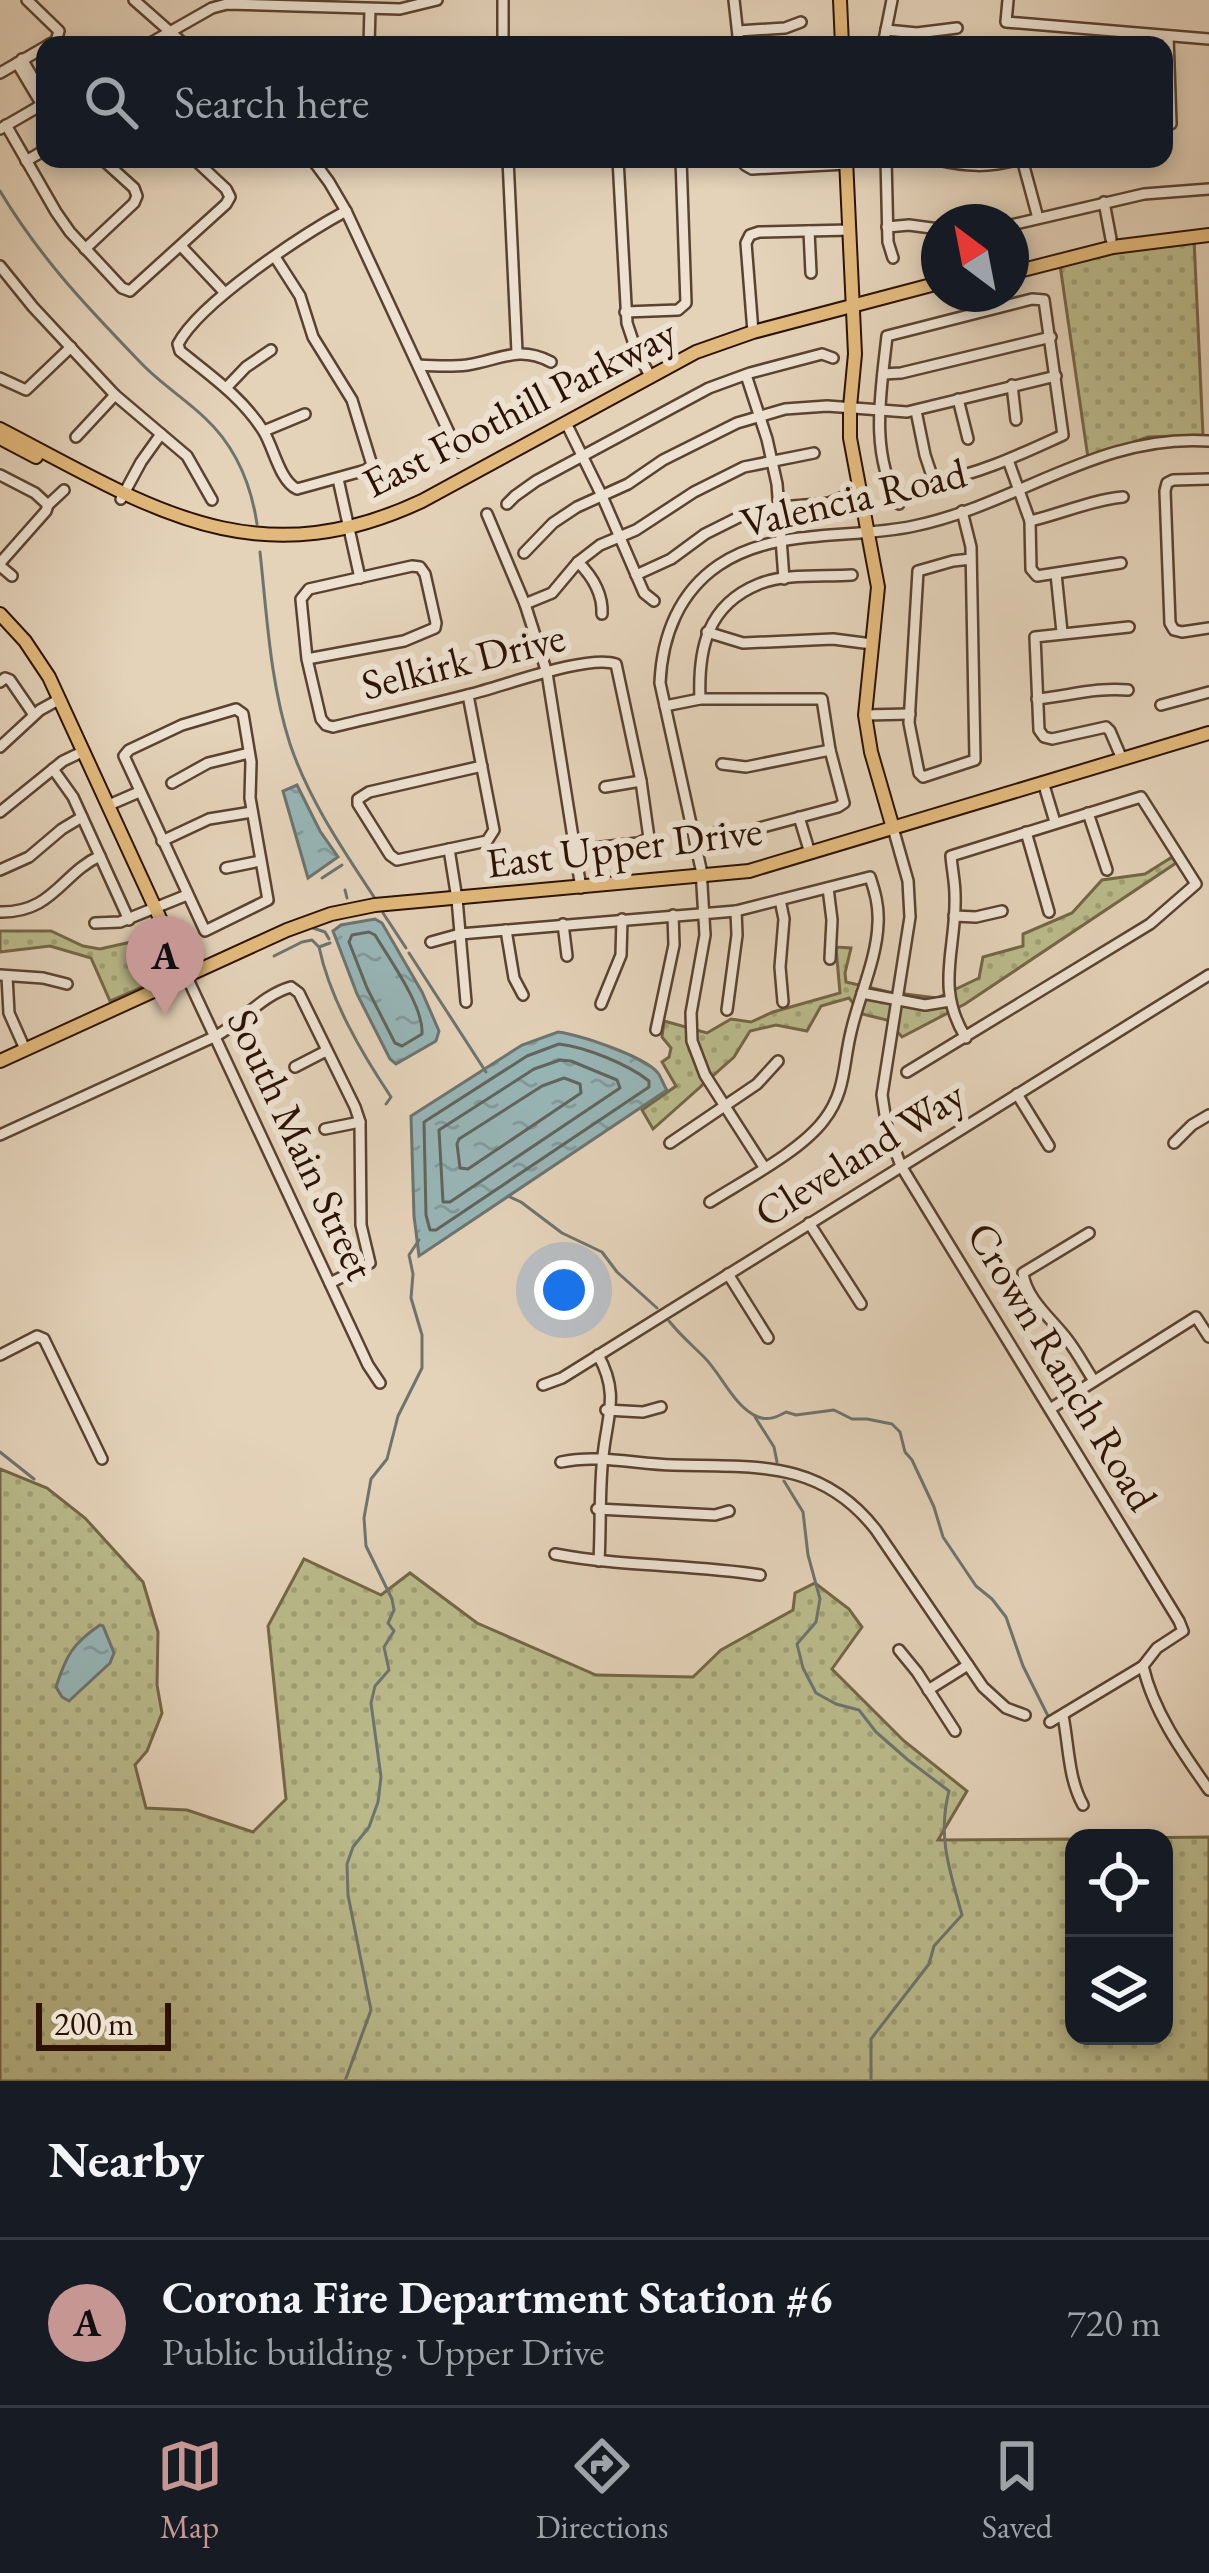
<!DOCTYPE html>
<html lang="en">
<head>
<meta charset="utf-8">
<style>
  body { margin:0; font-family:"EB Garamond",serif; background:#20242c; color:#f1f3f6 }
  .controls { position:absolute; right:36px; bottom:36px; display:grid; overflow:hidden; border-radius:24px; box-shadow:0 6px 18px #0003 }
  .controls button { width:108px; height:108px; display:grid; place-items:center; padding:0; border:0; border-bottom:3px solid #363941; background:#171b24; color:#f1f3f6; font:60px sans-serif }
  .compass { position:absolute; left:921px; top:204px; width:108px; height:108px; border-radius:50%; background:#171b24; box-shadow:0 6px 18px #0003; rotate:328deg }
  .scale { position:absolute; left:36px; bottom:30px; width:135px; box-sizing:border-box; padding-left:12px; border:6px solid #2d1202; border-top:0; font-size:33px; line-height:42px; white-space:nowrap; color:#2d1202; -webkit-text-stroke:9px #ede2d2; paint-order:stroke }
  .you { position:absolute; left:564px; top:1290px; width:42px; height:42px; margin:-30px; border:9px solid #fff; border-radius:50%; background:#1a73e8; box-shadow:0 0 0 18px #1a73e833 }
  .badge { display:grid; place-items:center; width:78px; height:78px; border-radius:50%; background:#c59692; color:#111; font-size:39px; font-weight:700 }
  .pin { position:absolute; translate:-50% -99px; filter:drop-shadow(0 3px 6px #0008) }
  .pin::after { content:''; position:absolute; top:63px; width:42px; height:36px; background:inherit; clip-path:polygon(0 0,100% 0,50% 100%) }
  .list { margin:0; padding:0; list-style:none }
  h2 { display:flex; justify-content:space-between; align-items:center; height:156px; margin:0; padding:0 48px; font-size:51px }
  h2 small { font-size:39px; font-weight:400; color:#9ea1a6 }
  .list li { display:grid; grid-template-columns:78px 1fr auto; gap:36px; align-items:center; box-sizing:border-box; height:168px; padding:0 48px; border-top:3px solid #363941 }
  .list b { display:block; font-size:45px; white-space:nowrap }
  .list p { margin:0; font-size:39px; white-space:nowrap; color:#9ea1a6 }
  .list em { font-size:39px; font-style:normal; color:#9ea1a6 }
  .icon { flex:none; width:66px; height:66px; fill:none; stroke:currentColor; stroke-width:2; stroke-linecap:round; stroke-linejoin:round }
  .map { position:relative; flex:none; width:1209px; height:2081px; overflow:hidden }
  .search { position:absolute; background:#171b24; box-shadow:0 6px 18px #0003; left:36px; right:36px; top:36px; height:132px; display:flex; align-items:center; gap:30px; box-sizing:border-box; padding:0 42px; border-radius:24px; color:#9ea1a6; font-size:45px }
  .sheet { height:324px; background:#171b24 }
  nav { display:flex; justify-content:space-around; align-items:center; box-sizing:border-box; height:168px; border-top:3px solid #363941; background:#171b24; font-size:33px; color:#9ea1a6 }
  nav a { display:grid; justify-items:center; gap:6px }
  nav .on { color:#c59692 }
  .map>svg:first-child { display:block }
</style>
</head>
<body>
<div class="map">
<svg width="1209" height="2081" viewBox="0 0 1209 2081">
  <defs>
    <pattern id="grass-dots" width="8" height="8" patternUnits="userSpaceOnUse" patternTransform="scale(3)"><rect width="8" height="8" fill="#baba8b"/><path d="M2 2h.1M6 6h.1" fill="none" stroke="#a09f76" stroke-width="1.8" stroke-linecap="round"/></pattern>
    <pattern id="water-ripples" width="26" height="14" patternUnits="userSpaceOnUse" patternTransform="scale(3)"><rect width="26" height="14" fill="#97b6b7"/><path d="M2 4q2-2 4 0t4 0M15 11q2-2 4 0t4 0" fill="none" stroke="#829b9c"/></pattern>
  </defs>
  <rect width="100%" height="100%" fill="#e4d2b9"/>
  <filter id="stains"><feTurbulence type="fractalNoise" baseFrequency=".00167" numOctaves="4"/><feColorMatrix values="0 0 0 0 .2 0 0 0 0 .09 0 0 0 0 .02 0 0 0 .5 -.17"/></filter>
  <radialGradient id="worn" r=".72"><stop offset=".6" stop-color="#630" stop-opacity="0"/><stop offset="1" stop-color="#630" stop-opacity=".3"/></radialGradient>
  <g fill="url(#grass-dots)" stroke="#746646" stroke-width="3">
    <polygon points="1194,239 1203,435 1148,437 1088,458 1060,265 1126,248"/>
    <polygon points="1172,857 1176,863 965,1004 902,1037 887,1020 862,1014 849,998 821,1006 807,1031 776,1025 750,1031 734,1057 653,1129 642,1110 676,1086 662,1062 669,1057 671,1048 662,1037 664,1021 707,1033 731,1019 751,1022 773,1012 840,993 836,947 851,948 845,973 846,982 889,992 937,998 979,978 983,957 1023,946 1023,934 1072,913 1102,880 1145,874"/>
    <polygon points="0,931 51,931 83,946 100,949 131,942 159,931 176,968 174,973 110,1001 91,958 50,946 0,952"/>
    <polygon points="0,1469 47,1488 85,1518 143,1582 158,1632 157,1685 162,1713 147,1751 135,1765 146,1808 187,1810 253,1832 286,1799 268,1626 304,1559 381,1595 410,1573 477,1623 596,1675 693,1677 721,1650 793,1610 795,1593 815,1583 849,1609 862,1627 832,1669 904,1741 967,1791 938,1840 1074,1839 1074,2036 1164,2036 1164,1838 1125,1838 1209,1837 1209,2081 0,2081"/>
  </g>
  <g fill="url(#water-ripples)" stroke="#6d746f" stroke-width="3">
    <polygon points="297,785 320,831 338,857 308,878 283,791"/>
    <polygon points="375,919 382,923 422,992 439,1031 436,1041 396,1064 390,1059 357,994 333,931 341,925"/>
    <path d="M558 1032C580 1035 644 1056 658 1073 660 1075 665 1088 667 1090L419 1256 414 1216 411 1116 522 1045Z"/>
    <path d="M100 1625 103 1626 114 1653 110 1663 69 1701 62 1697 56 1687C66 1656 72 1644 100 1625Z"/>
  </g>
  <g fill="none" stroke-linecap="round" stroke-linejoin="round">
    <g stroke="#62645c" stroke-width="3">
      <path d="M369 932 375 935C390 960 424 1007 422 1034L402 1046 395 1043 367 988 349 942 352 935Z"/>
      <path d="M559 1044C585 1047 628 1064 649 1081V1087L436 1230H430L426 1215 424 1122 527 1056Z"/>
      <polygon points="560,1060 571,1061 617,1080 620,1088 450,1202 443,1202 439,1130 534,1069"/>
      <polygon points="564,1078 580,1084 581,1093 468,1169 460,1168 457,1144 459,1139 542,1086"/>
    </g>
    <g stroke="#6d746f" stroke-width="3">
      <path d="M0 191C41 259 87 307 141 363 161 384 184 398 205 418 235 446 251 484 257 524"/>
      <path d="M260 552C267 616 270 682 290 744 309 800 342 848 374 897"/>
      <polyline points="322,878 342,865"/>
      <polyline points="345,890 347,898"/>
      <polyline points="383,913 406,948"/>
      <polyline points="313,928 325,932 329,939"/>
      <path d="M319 947C330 999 361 1052 391 1097L386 1104"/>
      <polyline points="409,953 486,1072"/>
      <polyline points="274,956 302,942 312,940 319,947 330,943"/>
      <polyline points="508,1196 521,1202 562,1233 602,1252 617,1272 657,1308"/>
      <path d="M669 1321C680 1335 692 1345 704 1357 722 1375 734 1407 758 1417 768 1421 777 1417 786 1412L796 1415 834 1410 852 1419H867L892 1424 900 1432 905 1452 912 1460 934 1507 943 1537 976 1586 992 1599 1006 1617 1023 1666 1048 1716"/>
      <polyline points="755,1417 774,1447 777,1462"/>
      <polyline points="0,1452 34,1479"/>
      <path d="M784 1481 803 1512 808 1555 820 1599 816 1622 797 1644 803 1668 816 1693 836 1704 859 1710 876 1732 908 1760 949 1791C937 1837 950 1871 962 1915L934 1946 929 1964 871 2039V2081"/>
      <polyline points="345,2081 371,2010 348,1895 347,1864 353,1847 369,1827 378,1802 381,1777 371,1703 375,1686 389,1670 384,1647 394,1631 388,1623 394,1610 392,1599 366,1546 364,1518 371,1479 387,1459 398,1416 422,1368 422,1335 411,1298 413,1274 409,1255 419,1240"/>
    </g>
    <g stroke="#5b4230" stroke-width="14">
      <g id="minor">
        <polyline points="27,0 59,31 56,41 48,45"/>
        <polyline points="134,0 185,45"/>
        <polyline points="503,0 503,45"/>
        <polyline points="734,0 739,45"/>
        <polyline points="1008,0 1006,22 1209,39"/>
        <polyline points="886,30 917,33 957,28"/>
        <polyline points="738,31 785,28 801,22"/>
        <polyline points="1168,36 1171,124"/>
        <polyline points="147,45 212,8 227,4 400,9 437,0"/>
        <polyline points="369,45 370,9"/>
        <polyline points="883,45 892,0"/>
        <polyline points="22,59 45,98"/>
        <polyline points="17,63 42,105"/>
        <polyline points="0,73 45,47"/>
        <polyline points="6,125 56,212 70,232 122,288 130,291 226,204 230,197 226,189 194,159"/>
        <polyline points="0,129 45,103"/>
        <polyline points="312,159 329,182 346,211 458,452"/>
        <polyline points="508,159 517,352"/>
        <polyline points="618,159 627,323 635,347 650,376"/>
        <polyline points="743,159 745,165 752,169 846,164"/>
        <polyline points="886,159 888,242 893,258"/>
        <path d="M934 159C966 167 989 168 1020 159"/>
        <polyline points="1022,159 1038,218"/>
        <polyline points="26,161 45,150"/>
        <polyline points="1104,202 1111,239"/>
        <polyline points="1011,225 1144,194 1209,189"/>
        <polyline points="887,227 909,225 939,229"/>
        <polyline points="809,231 811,273"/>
        <polyline points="181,246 225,293"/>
        <polyline points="85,249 134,203 137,196 134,188 102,159"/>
        <path d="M275 257 300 296 313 337 352 400 372 465 366 470 297 489C280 481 274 449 264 432 243 398 211 376 180 351L178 344C200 302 302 235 346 211"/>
        <polyline points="0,266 33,307 115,395 187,456 212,500"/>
        <polyline points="625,312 678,310 686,303 681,159"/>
        <polyline points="753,332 746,243 750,235 759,232 850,230"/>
        <path d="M418 365C434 366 451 367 467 365 500 360 518 345 551 362"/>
        <polyline points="883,374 901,373 1051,337"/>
        <polyline points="746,375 767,439 777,484 784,579"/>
        <polyline points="0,378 26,390 71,347"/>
        <polyline points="1012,385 1016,420"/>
        <polyline points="226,388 246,367 271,350"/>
        <polyline points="958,399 968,439"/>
        <polyline points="569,429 602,496 644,593 654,601"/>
        <polyline points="264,431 305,414"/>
        <polyline points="76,437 115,395"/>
        <polyline points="1008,460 1030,521 1031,569 1037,576 1121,563"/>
        <polyline points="0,475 35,493 48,505"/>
        <polyline points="338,479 360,578"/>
        <polyline points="1209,479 1173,480 1167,483 1165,491 1170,623 1174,630 1182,632 1209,628"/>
        <polyline points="121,499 141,462 161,434"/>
        <polyline points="507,504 515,496 536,481 709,388 750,373 822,354 833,358"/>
        <path d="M899 504C869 452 881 392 887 336L1032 299 1044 300 1063 435C1021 454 980 474 934 482L925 455 916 411"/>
        <polyline points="962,511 971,547 975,760 923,777 919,773 909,723 918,571 953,561 971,559"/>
        <polyline points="487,514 525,604 547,673 581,888"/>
        <path d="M1030 521C1061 514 1091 500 1123 497"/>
        <polyline points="524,553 553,523 577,507 628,484 663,460 737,423 785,409 827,406 907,412 1056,376"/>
        <path d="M578 562C592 576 603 593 602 614"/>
        <polyline points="0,563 46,511 48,505 64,490"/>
        <polyline points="0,566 12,576"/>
        <polyline points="1056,574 1062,632"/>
        <polyline points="636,575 671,559 705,534 755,509 829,503 843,497"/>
        <polyline points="525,604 552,593 578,562 600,545 636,530 694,492 744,467 814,453"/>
        <polyline points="707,632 743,643 833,639 872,644"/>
        <path d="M307 659 404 641 435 628 436 623 425 574 420 567 412 566 309 589 301 599 307 659 321 719 326 725 333 727C379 716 425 706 471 694 504 686 588 654 616 664L641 781 649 838 638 843 575 850"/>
        <polyline points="0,682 5,678 10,680 34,715"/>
        <polyline points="468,695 494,830 487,841 397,860 390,855 358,804 358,799 369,792 482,766"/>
        <path d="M700 699C698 649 707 605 759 584 786 573 823 577 852 575"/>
        <path d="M1037 699C1068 696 1097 687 1128 690"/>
        <polyline points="1161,705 1209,692"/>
        <polyline points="665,706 700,699 822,699 830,750 844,803 838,807 740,833 717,832"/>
        <polygon points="236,709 243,714 251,762 250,798 268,900 205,931 124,756 129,750 182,725"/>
        <polyline points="865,715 910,714"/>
        <polyline points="0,747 40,710 60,699"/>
        <polyline points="1122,759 1110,731 1106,727 1052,739 1044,737 1039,730 1035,637 1129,627"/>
        <polyline points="722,764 746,767 830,750"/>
        <polyline points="53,769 73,797 129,920"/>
        <polyline points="1043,782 1055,822"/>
        <polyline points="172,783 208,763 249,753"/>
        <polyline points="605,787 641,781"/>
        <polyline points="109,805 139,792"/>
        <polyline points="0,812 63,761 84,751"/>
        <polyline points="1088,813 1107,870"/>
        <polyline points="799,817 810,853"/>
        <path d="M893 828 908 881 910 917 882 1095 887 1128 901 1166 1179 1621 1183 1631 1157 1648 1143 1666C1153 1711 1183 1753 1209 1790"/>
        <polyline points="1026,832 1049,912"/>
        <polyline points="162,841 209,819 252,812"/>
        <polyline points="449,849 457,899 466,1002"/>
        <polyline points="226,868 260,861"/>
        <polyline points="0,870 29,857 62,829 82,817"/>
        <polyline points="828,888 832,920 830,959"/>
        <polyline points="780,900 784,919 780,967 783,1002"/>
        <path d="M0 912C53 913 62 873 100 856"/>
        <polyline points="954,916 976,917 1002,911"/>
        <polyline points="95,923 120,922 187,895"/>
        <polyline points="563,924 567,956"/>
        <polyline points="506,930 514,978 523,995"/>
        <path d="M431 942 460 934 736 911 870 877C875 892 879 906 878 923 877 959 859 996 851 1032 843 1064 846 1092 824 1120 801 1151 743 1181 710 1202"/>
        <polyline points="0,975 43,978 67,984"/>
        <polyline points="186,975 368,1365 380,1383"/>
        <polyline points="7,976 9,1013 25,1049"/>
        <polyline points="862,993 925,1005 950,1001"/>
        <polyline points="601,1004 621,955 622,919"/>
        <polyline points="727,1010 737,935 736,911"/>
        <polyline points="656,1030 674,945 673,915"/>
        <polyline points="295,1067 326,1051"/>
        <path d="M907 1072 1150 924 1196 884 1141 797 951 856C952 869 955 882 955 895 957 949 934 987 966 1038"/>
        <polyline points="1017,1094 1049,1146"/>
        <polyline points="325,1129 360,1122"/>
        <path d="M0 1135 216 1036C242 1022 262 995 291 987L299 993 355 1107 360 1122 361 1225 370 1263 330 1283"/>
        <polyline points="670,1143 757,1084 778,1061"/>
        <polyline points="1174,1143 1192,1125 1209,1115"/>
        <path d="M764 1167 705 1075 692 1041 691 1013 705 935 701 869 660 683C662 636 679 592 719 565 775 527 850 540 914 526 1016 505 1100 433 1209 441"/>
        <polyline points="809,1223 861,1304"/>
        <path d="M1089 1233 1023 1273C1026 1299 1052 1319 1067 1339 1077 1352 1085 1367 1094 1381"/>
        <polyline points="728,1274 768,1338"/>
        <polyline points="0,1355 37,1336 44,1339 102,1459"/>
        <path d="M598 1355C620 1394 607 1416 603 1456 599 1490 601 1526 599 1561"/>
        <polyline points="543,1385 562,1378 1209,975"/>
        <polyline points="1050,1409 1196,1317 1209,1337"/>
        <polyline points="606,1410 643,1412 661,1407"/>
        <path d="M561 1462C598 1454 635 1464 673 1465 754 1467 821 1459 876 1530L983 1687 1006 1708 1025 1715"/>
        <polyline points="597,1509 715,1515 729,1511"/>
        <path d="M555 1554C623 1567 692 1564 760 1575"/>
        <polyline points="899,1650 917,1672 955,1731"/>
        <polyline points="928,1690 968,1665"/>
        <path d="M1063 1716C1069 1746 1068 1778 1083 1805"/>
        <polyline points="1050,1722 1143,1666"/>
      </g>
    </g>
    <g stroke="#2d1202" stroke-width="16">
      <g id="major">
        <polyline points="840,0 842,45"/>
        <polyline points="846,159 855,354 850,407 850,438 878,587 865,715 871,752 893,828"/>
        <polyline points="1011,273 1113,247 1209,235"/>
        <path d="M0 429C148 506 253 580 422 501L696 352 753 332 939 283"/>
        <polyline points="0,438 36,457"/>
        <polyline points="0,614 25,641 49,677 186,975"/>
        <polyline points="0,1061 287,930 331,914 375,905 749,871 1209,733"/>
      </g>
    </g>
    <use href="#minor" stroke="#ede2d2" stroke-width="9"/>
    <use href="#major" stroke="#e2b97c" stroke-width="12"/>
  </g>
  <g text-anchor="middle" stroke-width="12" stroke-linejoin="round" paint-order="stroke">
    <g font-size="42" fill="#2d1202" stroke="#ede2d2">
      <text transform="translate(519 407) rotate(-27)" y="15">East Foothill Parkway</text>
      <text transform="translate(853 497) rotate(-13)" y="15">Valencia Road</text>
      <text transform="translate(463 660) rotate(-14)" y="15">Selkirk Drive</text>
      <text transform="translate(624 846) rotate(-7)" y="15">East Upper Drive</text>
      <text transform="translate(302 1144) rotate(65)" y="15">South Main Street</text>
      <text transform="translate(859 1153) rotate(-32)" y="15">Cleveland Way</text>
      <text transform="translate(1063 1366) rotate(59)" y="15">Crown Ranch Road</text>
    </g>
  </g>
  <rect width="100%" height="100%" filter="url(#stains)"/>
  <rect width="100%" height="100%" fill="url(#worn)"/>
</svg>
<div class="controls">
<button><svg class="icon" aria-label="locate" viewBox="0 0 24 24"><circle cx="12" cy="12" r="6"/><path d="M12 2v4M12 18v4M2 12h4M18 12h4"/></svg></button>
<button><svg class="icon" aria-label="layers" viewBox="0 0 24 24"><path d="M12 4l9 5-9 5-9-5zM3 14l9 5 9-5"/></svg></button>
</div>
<svg class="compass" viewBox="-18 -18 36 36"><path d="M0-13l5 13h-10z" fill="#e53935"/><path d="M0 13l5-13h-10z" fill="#9ea1a6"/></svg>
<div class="scale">200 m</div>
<div class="you"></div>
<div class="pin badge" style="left:165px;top:1015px">A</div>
<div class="search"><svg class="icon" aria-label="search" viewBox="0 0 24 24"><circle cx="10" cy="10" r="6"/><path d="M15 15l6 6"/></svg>Search here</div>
</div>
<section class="sheet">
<h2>Nearby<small></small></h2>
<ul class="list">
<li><span class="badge">A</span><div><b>Corona Fire Department Station #6</b><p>Public building · Upper Drive</p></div><em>720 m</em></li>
</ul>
</section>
<nav>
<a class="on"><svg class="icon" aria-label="map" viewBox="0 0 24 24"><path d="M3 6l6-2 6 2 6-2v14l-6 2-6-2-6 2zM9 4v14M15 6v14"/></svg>Map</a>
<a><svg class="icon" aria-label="directions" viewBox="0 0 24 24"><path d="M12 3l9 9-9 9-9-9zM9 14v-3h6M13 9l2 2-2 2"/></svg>Directions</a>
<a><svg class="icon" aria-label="saved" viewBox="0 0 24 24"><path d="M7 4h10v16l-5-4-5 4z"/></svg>Saved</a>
</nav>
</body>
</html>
